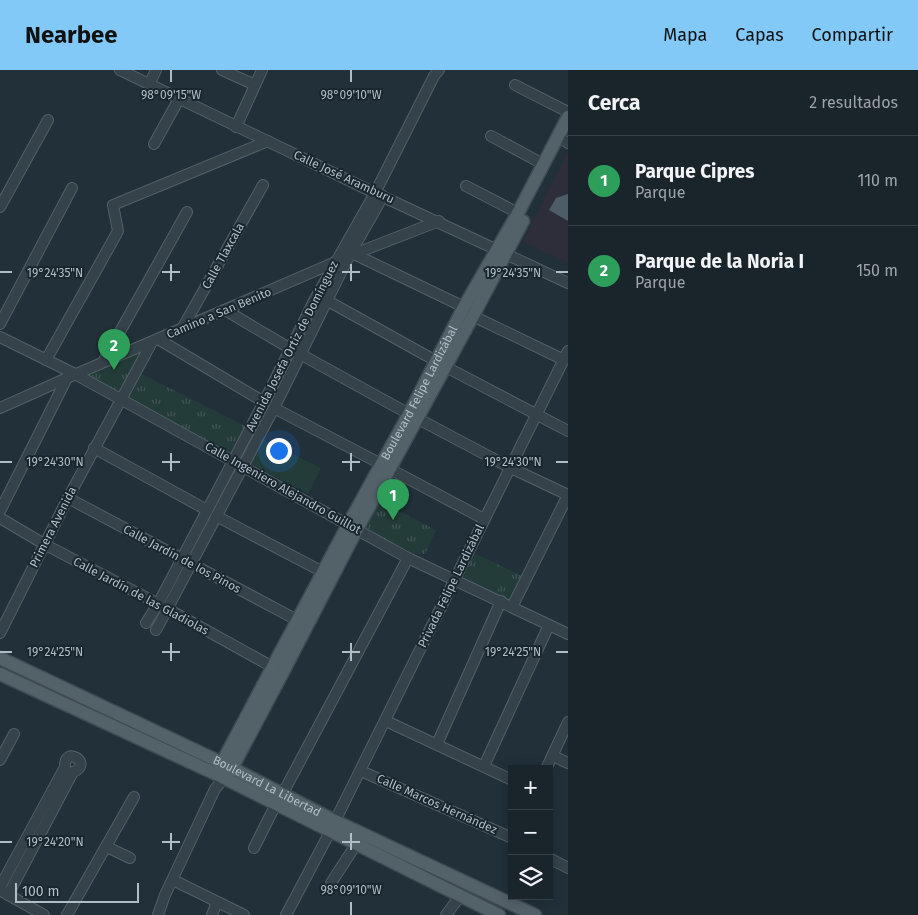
<!DOCTYPE html>
<html lang="es">
<head>
<meta charset="utf-8">
<style>
  body { margin:0; font-family:"Fira Sans",sans-serif; background:#222c33; color:#f1f3f6 }
  .controls { position:absolute; right:15px; bottom:15px; display:grid; overflow:hidden; border-radius:0px; box-shadow:0 2px 12px #0003 }
  .controls button { width:45px; height:45px; display:grid; place-items:center; padding:0; border:0; border-bottom:1px solid #374147; background:#19242b; color:#f1f3f6; font:25px sans-serif }
  .scale { position:absolute; left:15px; bottom:12px; width:124px; box-sizing:border-box; padding-left:5px; border:2px solid #afbdc6; border-top:0; font-size:14px; line-height:18px; white-space:nowrap; color:#afbdc6; -webkit-text-stroke:4px #1a262e; paint-order:stroke }
  .you { position:absolute; left:278px; top:380px; width:18px; height:18px; margin:-12px; border:4px solid #fff; border-radius:50%; background:#1a73e8; box-shadow:0 0 0 8px #1a73e833 }
  .badge { display:grid; place-items:center; width:32px; height:32px; border-radius:50%; background:#83c9f7; color:#fff; font-size:16px; font-weight:700 }
  .pin { position:absolute; translate:-50% -41px; filter:drop-shadow(0 1px 2px #0008) }
  .pin::after { content:''; position:absolute; top:26px; width:18px; height:15px; background:inherit; clip-path:polygon(0 0,100% 0,50% 100%) }
  .list { margin:0; padding:0; list-style:none }
  h2 { display:flex; justify-content:space-between; align-items:center; height:65px; margin:0; padding:0 20px; font-size:21px }
  h2 small { font-size:16px; font-weight:400; color:#9fa4a9 }
  .list li { display:grid; grid-template-columns:32px 1fr auto; gap:15px; align-items:center; box-sizing:border-box; height:90px; padding:0 20px; border-top:1px solid #374147 }
  .list b { display:block; font-size:19px; white-space:nowrap }
  .list p { margin:0; font-size:16px; white-space:nowrap; color:#9fa4a9 }
  .list em { font-size:16px; font-style:normal; color:#9fa4a9 }
  .icon { flex:none; width:28px; height:28px; fill:none; stroke:currentColor; stroke-width:2; stroke-linecap:round; stroke-linejoin:round }
  .map { position:relative; flex:none; width:568px; height:845px; overflow:hidden }
  header { display:flex; align-items:center; gap:30px; box-sizing:border-box; height:70px; padding:0 25px; background:#83c9f7; color:#111 }
  header strong { font-size:24px }
  nav { display:flex; gap:28px; margin-inline-start:auto; font-size:18px }
  main { display:flex }
  aside { flex:1; background:#19242b }
  .map>svg:first-child { display:block }
</style>
</head>
<body>
<header>
<strong>Nearbee</strong>
<nav><a>Mapa</a><a>Capas</a><a>Compartir</a></nav>
</header>
<main>
<div class="map">
<svg width="568" height="845" viewBox="0 0 568 845">
  <defs>
    <pattern id="grass-tufts" width="24" height="20" patternUnits="userSpaceOnUse" patternTransform="scale(1.25)"><rect width="24" height="20" fill="#243c39"/><path d="M3 7l-1-3M5 7V3M7 7l1-3M15 17l-1-3M17 17v-4M19 17l1-3" fill="none" stroke="#415654"/></pattern>
  </defs>
  <rect width="100%" height="100%" fill="#213039"/>
  <polygon fill="#2d2e3a" points="568,81 568,193 523,172"/>
  <g fill="url(#grass-tufts)">
    <polygon points="146,278 117,323 83,305"/>
    <polygon points="142,304 245,356 229,384 128,330"/>
    <polygon points="380,431 436,460 425,484 415,484 365,460"/>
    <polygon points="474,483 524,507 512,531 463,507"/>
  </g>
  <g fill="#243c39">
    <polygon points="260,368 321,398 308,424 247,392"/>
    <polygon points="470,496 502,511 496,523 465,507"/>
  </g>
  <polygon fill="#4c5d68" points="568,124 568,151 549,140 556,128"/>
  <g fill="none" stroke-linecap="round" stroke-linejoin="round">
    <g stroke="#526067" stroke-width="12">
      <g id="minor">
        <polyline points="120,0 375,123 568,213"/>
        <polyline points="222,0 255,15"/>
        <polyline points="149,15 156,0"/>
        <polyline points="515,15 568,42"/>
        <polyline points="236,57 262,0"/>
        <polyline points="491,66 543,94"/>
        <polyline points="565,71 568,73"/>
        <polyline points="154,74 179,29"/>
        <polyline points="466,116 518,143"/>
        <polyline points="0,137 48,50"/>
        <polyline points="354,184 464,237"/>
        <polyline points="328,231 436,291"/>
        <polyline points="225,240 291,279 409,344 509,397 568,425"/>
        <polyline points="473,246 564,290"/>
        <polyline points="0,254 72,118"/>
        <polyline points="183,257 263,115"/>
        <polyline points="0,267 75,304 408,488 568,564"/>
        <polyline points="158,269 264,332"/>
        <polyline points="46,290 117,163 118,161 113,135 268,71"/>
        <polyline points="103,292 187,142"/>
        <polyline points="446,297 568,361"/>
        <polyline points="0,338 67,308 354,184 439,151"/>
        <polyline points="274,338 381,394"/>
        <polyline points="94,378 207,440"/>
        <polyline points="390,399 484,449"/>
        <polyline points="68,428 297,550"/>
        <polyline points="0,441 67,308"/>
        <polyline points="216,446 323,502"/>
        <polyline points="0,448 44,474 168,539 278,600"/>
        <polyline points="512,537 568,425"/>
        <polyline points="146,553 158,534 264,332 315,229 375,123 434,6 439,0"/>
        <polyline points="156,560 274,338 349,186 383,126"/>
        <polyline points="0,563 68,428 152,272"/>
        <polyline points="386,651 512,710"/>
        <polyline points="437,674 501,531"/>
        <polyline points="553,686 568,693"/>
        <polyline points="0,690 14,664"/>
        <polyline points="484,696 549,555"/>
        <polyline points="546,699 568,652"/>
        <polyline points="361,701 512,768"/>
        <polyline points="282,725 408,488"/>
        <polyline points="335,751 568,281"/>
        <polyline points="107,777 130,788"/>
        <polyline points="254,778 276,734"/>
        <polyline points="549,788 568,798"/>
        <polyline points="173,810 244,845"/>
        <polyline points="331,813 357,773"/>
        <path d="M0 817 65 697C64 674 94 694 73 702"/>
        <polyline points="3,822 44,845"/>
        <polyline points="8,825 73,702"/>
        <polyline points="67,845 134,727"/>
        <polyline points="158,845 165,825 215,719 224,708"/>
        <polyline points="212,845 217,832"/>
        <polyline points="286,845 331,760"/>
        <polyline points="446,845 460,826"/>
      </g>
    </g>
    <g stroke="#3e4b53" stroke-width="15">
      <g id="major">
        <path id="s1" d="M0 588 222 693 335 751 535 845"/>
        <polyline points="0,604 216,704 499,845"/>
        <path id="s2" d="M216 704 349 453 409 344 464 237 518 143 568 47"/>
        <polyline points="224,708 232,698 283,602 357,459 473,246 523,151"/>
      </g>
    </g>
    <use href="#minor" stroke="#354249" stroke-width="10"/>
    <use href="#major" stroke="#536169" stroke-width="12"/>
  </g>
  <path fill="none" stroke="#afbdc6" stroke-width="2" d="M171 0V12M351 0V12M171 194V211M351 194V211M0 202H12M162 202H180M342 202H360M556 202H568M171 383V401M351 383V401M0 392H12M162 392H180M342 392H360M556 392H568M171 573V591M351 573V591M0 582H12M162 582H180M342 582H360M556 582H568M171 763V780M351 763V780M0 772H12M162 772H180M342 772H360M351 832V845"/>
  <g text-anchor="middle" stroke-width="4" stroke-linejoin="round" paint-order="stroke">
    <g font-size="12" fill="#afbdc6" stroke="#1a262e">
      <text transform="translate(344 107) rotate(25)" y="4">Calle José Aramburu</text>
      <text transform="translate(223 186) rotate(-61)" y="4">Calle Tlaxcala</text>
      <text transform="translate(219 243) rotate(-23)" y="4">Camino a San Benito</text>
      <text transform="translate(292 276) rotate(-63)" y="4">Avenida Josefa Ortiz de Domínguez</text>
      <text dy="4" stroke="none"><textPath href="#s2" startOffset="432">Boulevard Felipe Lardizábal</textPath></text>
      <text transform="translate(283 418) rotate(29)" y="4">Calle Ingeniero Alejandro Guillot</text>
      <text transform="translate(53 457) rotate(-63)" y="4">Primera Avenida</text>
      <text transform="translate(182 489) rotate(28)" y="4">Calle Jardín de los Pinos</text>
      <text transform="translate(451 516) rotate(-64)" y="4">Privada Felipe Lardizábal</text>
      <text transform="translate(141 526) rotate(28)" y="4">Calle Jardín de las Gladiolas</text>
      <text dy="4" stroke="none"><textPath href="#s1" startOffset="296">Boulevard La Libertad</textPath></text>
      <text transform="translate(437 734) rotate(24)" y="4">Calle Marcos Hernández</text>
    </g>
  </g>
  <g font-size="12" text-anchor="middle" fill="#afbdc6" stroke="#1a262e" stroke-width="4" stroke-linejoin="round" paint-order="stroke">
    <text x="171" y="29">98°09'15"W</text>
    <text x="351" y="29">98°09'10"W</text>
    <text x="55" y="207">19°24'35"N</text>
    <text x="513" y="207">19°24'35"N</text>
    <text x="55" y="396">19°24'30"N</text>
    <text x="513" y="396">19°24'30"N</text>
    <text x="55" y="586">19°24'25"N</text>
    <text x="513" y="586">19°24'25"N</text>
    <text x="55" y="776">19°24'20"N</text>
    <text x="351" y="824">98°09'10"W</text>
  </g>
</svg>
<div class="controls">
<button>+</button>
<button>−</button>
<button><svg class="icon" aria-label="layers" viewBox="0 0 24 24"><path d="M12 4l9 5-9 5-9-5zM3 14l9 5 9-5"/></svg></button>
</div>
<div class="scale">100 m</div>
<div class="you"></div>
<div class="pin badge" style="left:393px;top:450px;background:#2e9e5b">1</div>
<div class="pin badge" style="left:114px;top:300px;background:#2e9e5b">2</div>
</div>
<aside>
<h2>Cerca<small>2 resultados</small></h2>
<ul class="list">
<li><span class="badge" style="background:#2e9e5b">1</span><div><b>Parque Cipres</b><p>Parque</p></div><em>110 m</em></li>
<li><span class="badge" style="background:#2e9e5b">2</span><div><b>Parque de la Noria I</b><p>Parque</p></div><em>150 m</em></li>
</ul>
</aside>
</main>
</body>
</html>
